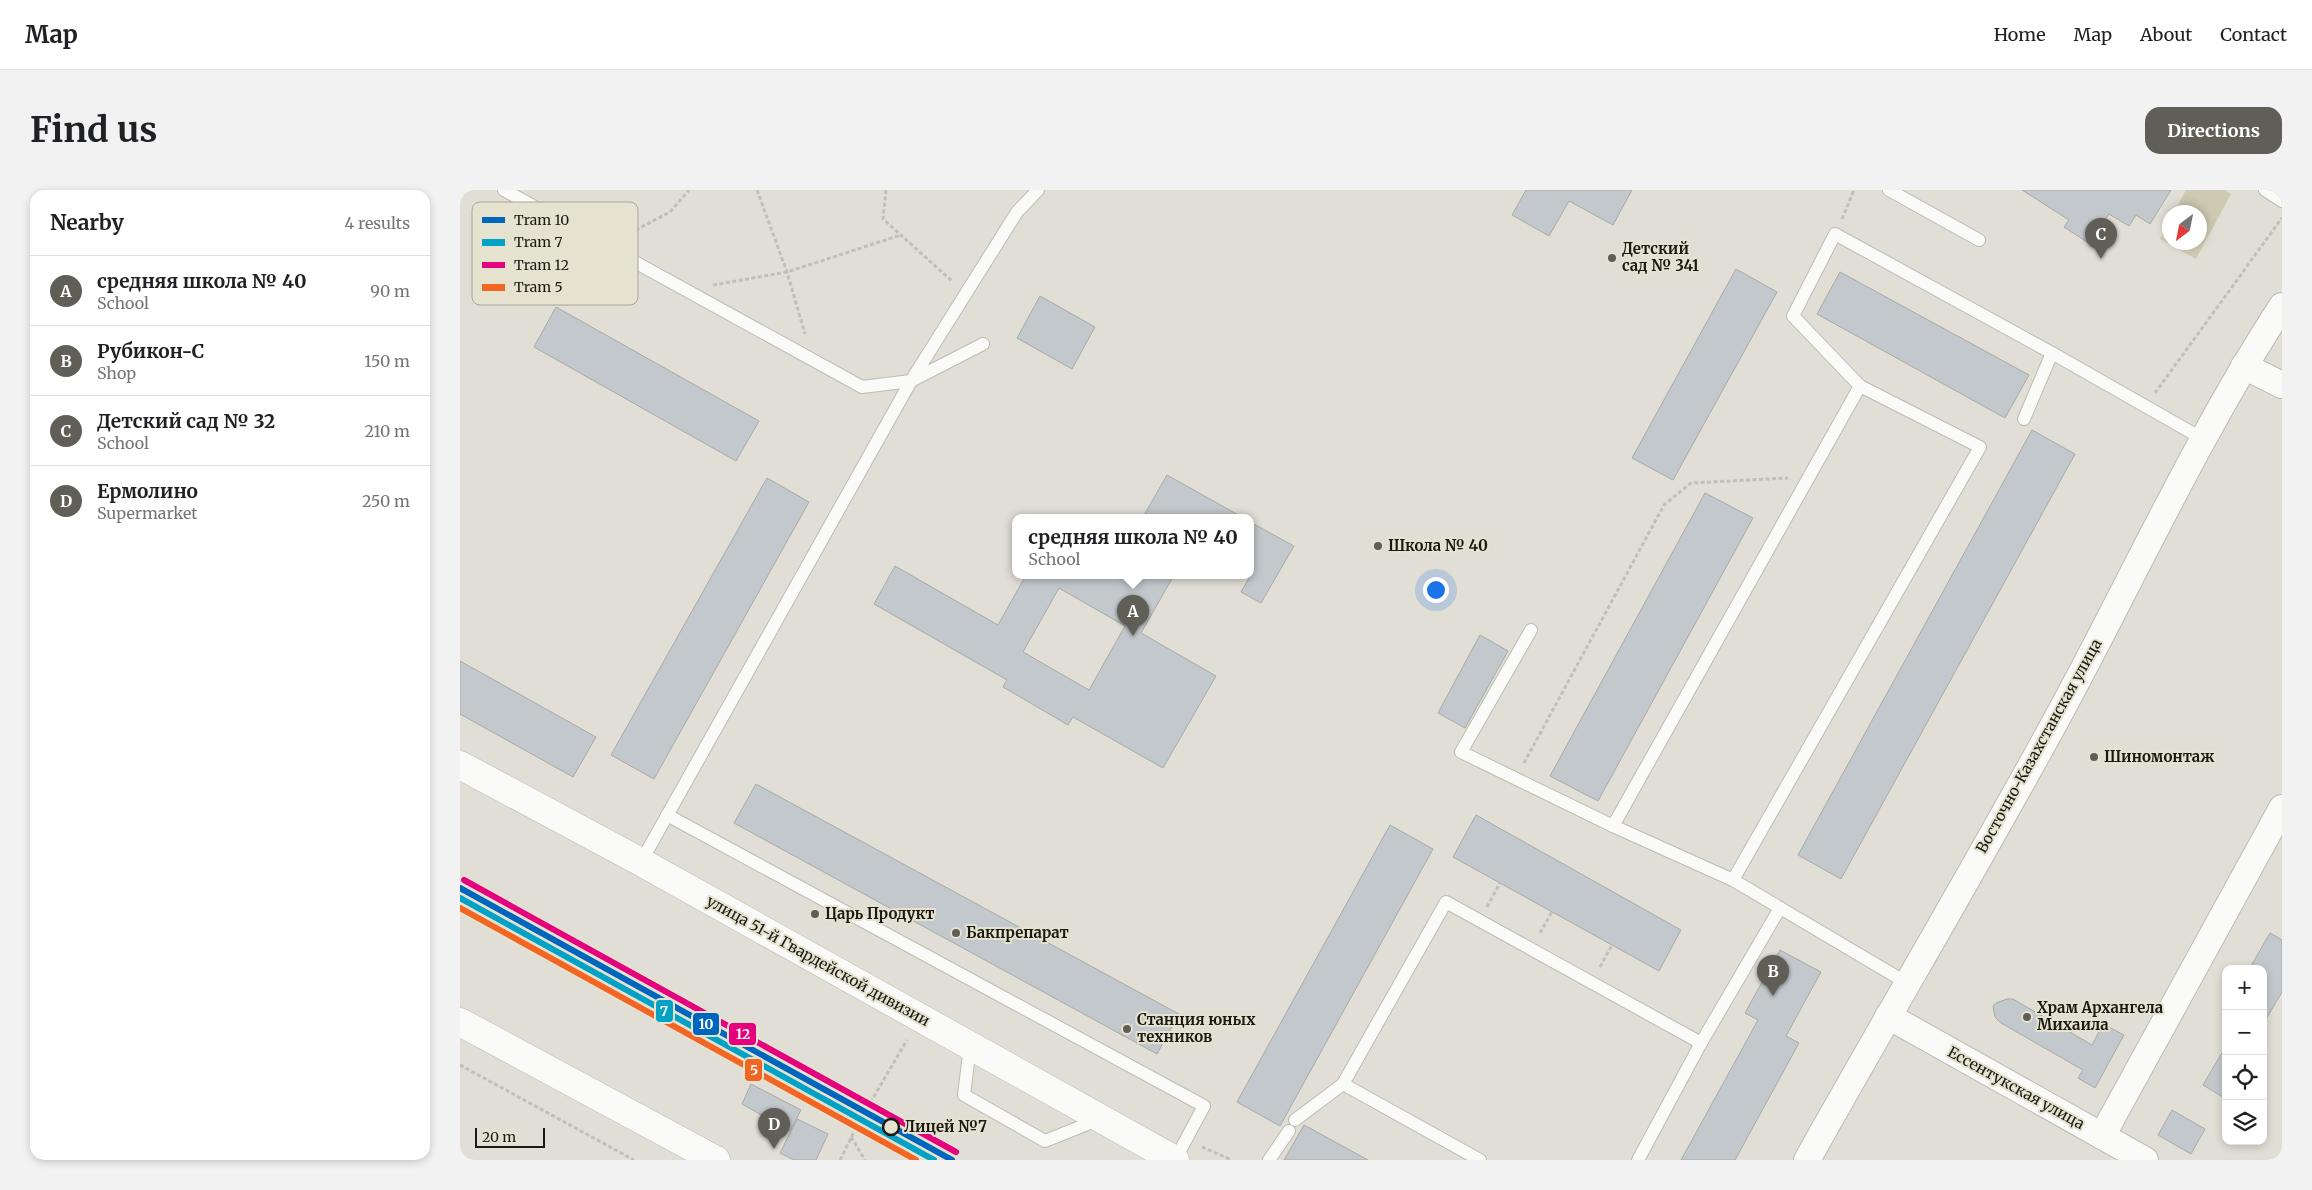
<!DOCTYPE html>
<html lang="en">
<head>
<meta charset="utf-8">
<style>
  body { margin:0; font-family:Merriweather,serif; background:#f2f2f2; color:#202124 }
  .controls { position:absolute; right:15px; bottom:15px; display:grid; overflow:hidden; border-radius:10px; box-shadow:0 2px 8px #0003 }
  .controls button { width:45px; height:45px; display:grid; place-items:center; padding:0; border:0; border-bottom:1px solid #e0e0e0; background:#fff; color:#202124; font:25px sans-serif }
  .compass { position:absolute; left:1702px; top:15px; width:45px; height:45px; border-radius:50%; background:#fff; box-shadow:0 2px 8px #0003; rotate:212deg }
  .scale { position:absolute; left:15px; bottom:12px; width:70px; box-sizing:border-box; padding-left:5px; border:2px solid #1a1913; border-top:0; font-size:14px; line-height:18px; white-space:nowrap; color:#1a1913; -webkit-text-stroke:4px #e5e2d0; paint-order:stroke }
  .you { position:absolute; left:975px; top:399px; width:18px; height:18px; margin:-12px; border:4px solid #fff; border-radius:50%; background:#1a73e8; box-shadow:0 0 0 8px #1a73e833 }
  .badge { display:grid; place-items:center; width:32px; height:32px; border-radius:50%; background:#5f5e57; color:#fff; font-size:16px; font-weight:700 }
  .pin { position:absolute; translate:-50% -41px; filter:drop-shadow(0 1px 2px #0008) }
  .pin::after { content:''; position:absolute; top:26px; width:18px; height:15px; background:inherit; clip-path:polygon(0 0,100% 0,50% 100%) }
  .popup { position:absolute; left:552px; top:324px; width:242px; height:65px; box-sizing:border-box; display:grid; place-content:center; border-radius:10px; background:#fff; filter:drop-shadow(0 1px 4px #0005); font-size:16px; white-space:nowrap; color:#757577 }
  .popup b { font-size:19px; color:#202124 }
  .popup::after { content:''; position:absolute; left:50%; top:100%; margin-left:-10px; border:10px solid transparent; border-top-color:#fff }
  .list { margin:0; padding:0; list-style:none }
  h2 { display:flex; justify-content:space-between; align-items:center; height:65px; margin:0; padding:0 20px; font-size:21px }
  h2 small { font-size:16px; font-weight:400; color:#757577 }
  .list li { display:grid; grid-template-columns:32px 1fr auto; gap:15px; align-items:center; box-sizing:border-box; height:70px; padding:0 20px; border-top:1px solid #e0e0e0 }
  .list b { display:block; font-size:19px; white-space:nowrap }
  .list p { margin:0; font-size:16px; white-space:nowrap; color:#757577 }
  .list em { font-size:16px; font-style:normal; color:#757577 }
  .icon { flex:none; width:28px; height:28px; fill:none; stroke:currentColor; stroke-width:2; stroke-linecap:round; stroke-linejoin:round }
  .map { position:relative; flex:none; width:1822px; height:970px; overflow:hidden; border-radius:15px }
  header { display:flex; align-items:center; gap:30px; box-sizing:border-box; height:70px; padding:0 25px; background:#fff; border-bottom:1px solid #e0e0e0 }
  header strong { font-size:24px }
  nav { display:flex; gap:28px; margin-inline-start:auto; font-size:18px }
  .intro { display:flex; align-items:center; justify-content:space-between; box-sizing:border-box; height:120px; padding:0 30px }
  h1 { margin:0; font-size:35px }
  .button { padding:12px 22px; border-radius:15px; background:#5f5e57; color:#fff; font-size:18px; font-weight:700 }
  main { display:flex; gap:30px; padding:0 30px }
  aside { flex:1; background:#fff; border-radius:15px; box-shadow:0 2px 8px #0003 }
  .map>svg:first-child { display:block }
</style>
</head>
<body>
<header>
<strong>Map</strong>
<nav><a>Home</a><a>Map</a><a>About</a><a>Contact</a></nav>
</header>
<div class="intro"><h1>Find us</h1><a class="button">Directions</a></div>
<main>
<aside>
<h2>Nearby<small>4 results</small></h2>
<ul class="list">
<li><span class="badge">A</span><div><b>средняя школа № 40</b><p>School</p></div><em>90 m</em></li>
<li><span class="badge">B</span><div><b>Рубикон-С</b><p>Shop</p></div><em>150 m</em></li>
<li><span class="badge">C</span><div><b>Детский сад № 32</b><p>School</p></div><em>210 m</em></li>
<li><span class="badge">D</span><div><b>Ермолино</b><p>Supermarket</p></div><em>250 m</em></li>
</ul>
</aside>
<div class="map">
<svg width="1822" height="970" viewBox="0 0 1822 970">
  <rect width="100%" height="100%" fill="#e0ded5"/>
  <polygon fill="#cecab2" points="1726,0 1765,0 1771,4 1736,69 1700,49 1709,31 1710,52 1740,52 1740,22 1714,22"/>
  <g fill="#c3c8cc" stroke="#a8aaa8" fill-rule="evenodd">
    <polygon points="1066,0 1172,0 1153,35 1109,11 1089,46 1052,25"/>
    <polygon points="1562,0 1711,0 1690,34 1676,25 1669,36 1649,24 1630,54 1604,37 1609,30"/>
    <polygon points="1276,79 1317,102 1213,290 1172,268"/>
    <polygon points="1380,82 1569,185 1545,228 1357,124"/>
    <polygon points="580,106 635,137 612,179 557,148"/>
    <polygon points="96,117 299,231 276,271 74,157"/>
    <polygon points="1572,240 1615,264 1381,689 1338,665"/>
    <polygon points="707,285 782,327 683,327"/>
    <polygon points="307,288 349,312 194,589 151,565"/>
    <polygon points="1245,303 1293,328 1138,611 1090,586"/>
    <polygon points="790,332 834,356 801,413 781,402 791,385"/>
    <path d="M435 376 538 435 566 385H714L681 443 756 486 703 578 613 527 608 535 543 497 547 490 414 414ZM599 398 665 436 629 500 563 462Z"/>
    <polygon points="1020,445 1048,461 1005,538 978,523"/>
    <polygon points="0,471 136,547 113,587 0,524"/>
    <polygon points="296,594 719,824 697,864 274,633"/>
    <polygon points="1016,625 1221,740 1199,781 993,667"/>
    <polygon points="930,635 973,659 820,936 777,912"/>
    <polygon points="1810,743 1822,750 1822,802 1803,834 1803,779 1791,776"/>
    <polygon points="1320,760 1361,782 1326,846 1339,853 1275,970 1221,970 1298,830 1285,823"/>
    <polygon points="1547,809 1553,809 1632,855 1643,834 1664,845 1635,898 1618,888 1623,880 1541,833 1535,827 1533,816 1536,813"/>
    <polygon points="1766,856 1766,909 1743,895"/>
    <polygon points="291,894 341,920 330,941 282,914"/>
    <polygon points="1712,920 1745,939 1731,964 1698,945"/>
    <polygon points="337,929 368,944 356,970 334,970 320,963"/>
    <polygon points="844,935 908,970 824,970"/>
  </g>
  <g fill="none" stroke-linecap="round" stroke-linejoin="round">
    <g stroke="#bcbbb4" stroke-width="14">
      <g id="service">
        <polyline points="44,0 402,197 451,191 523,154"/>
        <polyline points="1429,0 1519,50"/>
        <polyline points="1805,0 1822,11"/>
        <polyline points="1400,196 1333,126 1375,44 1592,163"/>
        <polyline points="1564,229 1592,163 1743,249"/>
        <polyline points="1071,440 1001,562 1153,636 1273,690 1447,793"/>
        <polyline points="207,625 744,916 715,970"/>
        <polyline points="1153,636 1400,196 1520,257 1273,690"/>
        <polyline points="181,672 451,191 557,22 578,0"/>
        <polyline points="510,856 504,905 585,951 640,929"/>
        <polyline points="883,894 1020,970"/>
        <polyline points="835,930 883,894 986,712 1241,853"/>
        <polyline points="809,970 829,941"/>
        <polyline points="1178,970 1241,853 1320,718"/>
      </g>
    </g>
    <g stroke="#bcbbb4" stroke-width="28">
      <g id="minor">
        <polyline points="1784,176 1822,195"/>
        <polyline points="1428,826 1685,970"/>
        <polyline points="1642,946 1822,618"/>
        <path d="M1347 970C1431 820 1519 672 1601 521 1674 386 1738 245 1822 116"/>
      </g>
    </g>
    <g stroke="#bcbbb4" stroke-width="29">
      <g id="secondary">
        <polyline points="0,575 181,672 715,970"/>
        <polyline points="0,832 256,970"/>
      </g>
    </g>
    <g stroke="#c0bfbc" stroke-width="3" stroke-dasharray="4 2.5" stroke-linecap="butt">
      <polyline points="297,0 327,82 345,144"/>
      <polyline points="426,0 423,29 492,91"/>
      <polyline points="1382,29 1394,0"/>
      <polyline points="164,46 210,22 229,0"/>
      <polyline points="253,95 327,82 441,45"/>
      <polyline points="1695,203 1822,28"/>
      <polyline points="1064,573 1204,315 1231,293 1328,288"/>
      <polyline points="1027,717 1040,693"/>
      <polyline points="1080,743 1092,722"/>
      <polyline points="1140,777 1152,755"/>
      <polyline points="0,875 174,970"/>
      <polyline points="391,947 405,970"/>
      <polyline points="742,957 772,970"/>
      <polyline points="380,970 399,932 447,850"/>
    </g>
    <use href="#service" stroke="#fafaf9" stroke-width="12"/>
    <use href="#minor" stroke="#fafaf9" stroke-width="26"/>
    <use href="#secondary" stroke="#fafaf9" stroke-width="28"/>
    <g stroke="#e5e2d0" stroke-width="10">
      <polyline id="tram-1" points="0,698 492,970"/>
    </g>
    <g stroke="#e5e2d0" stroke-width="10">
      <polyline id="tram-2" points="0,708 474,970"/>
    </g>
    <g stroke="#e5e2d0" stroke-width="10">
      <polyline id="tram-3" points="4,690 496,962"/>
    </g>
    <g stroke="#e5e2d0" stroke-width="10">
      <polyline id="tram-4" points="0,718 456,970"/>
    </g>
    <use href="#tram-1" stroke="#0065bd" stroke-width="6"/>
    <use href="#tram-2" stroke="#01a2c5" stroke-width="6"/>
    <use href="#tram-3" stroke="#e5007d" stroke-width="6"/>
    <use href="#tram-4" stroke="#f26522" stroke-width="6"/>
  </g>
  <g fill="#5f5e57" stroke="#e5e2d0" stroke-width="2">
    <circle cx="1152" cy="68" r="5"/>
    <circle cx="918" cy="356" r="5"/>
    <circle cx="1634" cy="567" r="5"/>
    <circle cx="355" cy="724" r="5"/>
    <circle cx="496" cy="743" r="5"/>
    <circle cx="1567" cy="827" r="5"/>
    <circle cx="667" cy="839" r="5"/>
  </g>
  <circle fill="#e5e2d0" stroke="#1a1913" stroke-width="2.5" cx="431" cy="937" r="8"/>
  <g text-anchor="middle" stroke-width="4" stroke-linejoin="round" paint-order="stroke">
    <g font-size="15" font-weight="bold" fill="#1a1913" stroke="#e5e2d0" text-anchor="start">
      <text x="1162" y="64">Детский<tspan x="1162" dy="17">сад № 341</tspan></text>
      <text x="928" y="361">Школа № 40</text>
      <text x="1644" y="572">Шиномонтаж</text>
      <text x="365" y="729">Царь Продукт</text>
      <text x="506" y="748">Бакпрепарат</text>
      <text x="1577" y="823">Храм Архангела<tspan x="1577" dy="17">Михаила</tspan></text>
      <text x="677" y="835">Станция юных<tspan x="677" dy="17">техников</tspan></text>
    </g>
    <g font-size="15" fill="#1a1913" stroke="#e5e2d0">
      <text transform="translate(1579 556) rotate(-61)" y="5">Восточно-Казахстанская улица</text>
      <text transform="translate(358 771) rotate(29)" y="5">улица 51-й Гвардейской дивизии</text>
      <text transform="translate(1556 898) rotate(29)" y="5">Ессентукская улица</text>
    </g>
    <g font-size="15" font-weight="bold" fill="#1a1913" stroke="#e5e2d0" text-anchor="start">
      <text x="444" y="942">Лицей №7</text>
    </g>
  </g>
  <rect x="12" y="12" width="166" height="103" rx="8" fill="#e5e2d0" stroke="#a8a697" stroke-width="1"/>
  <rect x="22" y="27" width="23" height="6" fill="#0065bd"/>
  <rect x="22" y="49" width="23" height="7" fill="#01a2c5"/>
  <rect x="22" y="72" width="23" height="6" fill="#e5007d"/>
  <rect x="22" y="94" width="23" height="7" fill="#f26522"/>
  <g font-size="14" fill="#1a1913">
    <text x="54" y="35">Tram 10</text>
    <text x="54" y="57">Tram 7</text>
    <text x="54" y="80">Tram 12</text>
    <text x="54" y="102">Tram 5</text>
  </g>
  <g stroke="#e5e2d0" stroke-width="2">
    <rect x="195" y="809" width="19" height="24" rx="5" fill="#01a2c5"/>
    <rect x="232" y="822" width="28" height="24" rx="5" fill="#0065bd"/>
    <rect x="268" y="832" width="29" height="24" rx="5" fill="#e5007d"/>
    <rect x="284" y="868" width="19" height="24" rx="5" fill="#f26522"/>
  </g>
  <g font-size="14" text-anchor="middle" font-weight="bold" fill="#fff">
    <text x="204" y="826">7</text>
    <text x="246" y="839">10</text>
    <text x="283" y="849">12</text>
    <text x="294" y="885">5</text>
  </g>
</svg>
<div class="controls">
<button>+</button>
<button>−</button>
<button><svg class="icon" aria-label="locate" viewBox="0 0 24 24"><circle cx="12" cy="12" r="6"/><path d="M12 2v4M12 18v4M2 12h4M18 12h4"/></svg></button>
<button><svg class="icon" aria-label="layers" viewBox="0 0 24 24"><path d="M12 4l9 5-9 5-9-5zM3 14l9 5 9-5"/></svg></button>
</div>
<svg class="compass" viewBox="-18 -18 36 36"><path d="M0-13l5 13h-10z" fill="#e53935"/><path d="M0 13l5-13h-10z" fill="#757577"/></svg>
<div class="scale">20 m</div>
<div class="you"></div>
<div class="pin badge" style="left:673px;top:446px">A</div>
<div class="popup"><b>средняя школа № 40</b>School</div>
<div class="pin badge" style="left:1313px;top:806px">B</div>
<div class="pin badge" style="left:1641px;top:69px">C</div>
<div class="pin badge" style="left:314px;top:959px">D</div>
</div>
</main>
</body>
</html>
